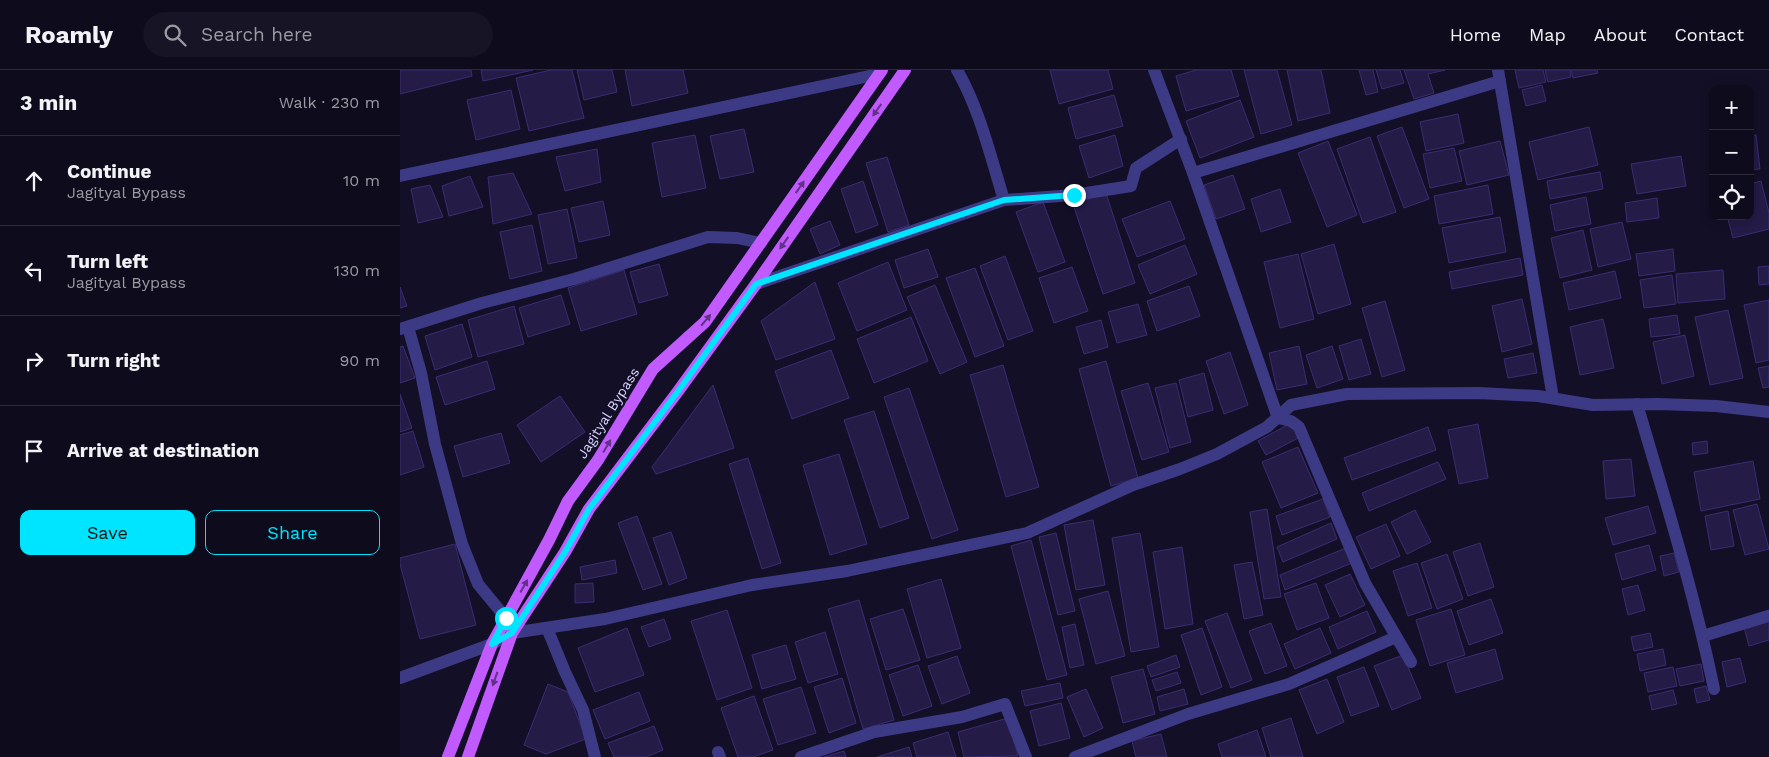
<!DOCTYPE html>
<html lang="en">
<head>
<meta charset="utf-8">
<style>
  body { margin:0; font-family:"Work Sans",sans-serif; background:#171425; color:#f1f3f6 }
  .controls { position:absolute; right:15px; top:15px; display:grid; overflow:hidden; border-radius:10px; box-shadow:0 2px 12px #0003 }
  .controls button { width:45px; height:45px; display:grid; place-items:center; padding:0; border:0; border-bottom:1px solid #2e2b3b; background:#0e0b1c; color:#f1f3f6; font:25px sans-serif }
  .stop { position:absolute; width:15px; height:15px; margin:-11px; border:4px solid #00e5ff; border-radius:50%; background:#fff }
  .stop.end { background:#00e5ff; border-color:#fff; box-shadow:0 1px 5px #0008 }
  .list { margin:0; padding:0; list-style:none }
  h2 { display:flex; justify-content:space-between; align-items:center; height:65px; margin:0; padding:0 20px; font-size:21px }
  h2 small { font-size:16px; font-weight:400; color:#9b9ba3 }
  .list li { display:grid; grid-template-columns:32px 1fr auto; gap:15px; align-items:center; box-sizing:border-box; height:90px; padding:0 20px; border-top:1px solid #2e2b3b }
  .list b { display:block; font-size:19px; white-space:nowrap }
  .list p { margin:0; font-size:16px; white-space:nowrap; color:#9b9ba3 }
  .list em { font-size:16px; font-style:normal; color:#9b9ba3 }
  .actions { display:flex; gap:10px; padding:15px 20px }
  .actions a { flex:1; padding:11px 0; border:1px solid #00e5ff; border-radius:10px; text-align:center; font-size:18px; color:#00e5ff }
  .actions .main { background:#00e5ff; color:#111 }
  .icon { flex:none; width:28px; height:28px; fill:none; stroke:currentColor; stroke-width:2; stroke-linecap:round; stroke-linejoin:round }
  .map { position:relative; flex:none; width:1369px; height:687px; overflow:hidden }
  header { display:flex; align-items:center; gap:30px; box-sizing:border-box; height:70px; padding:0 25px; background:#0e0b1c; border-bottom:1px solid #2e2b3b }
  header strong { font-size:24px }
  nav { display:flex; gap:28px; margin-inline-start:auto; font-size:18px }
  .search { width:350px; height:45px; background:#171425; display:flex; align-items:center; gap:12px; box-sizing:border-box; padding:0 18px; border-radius:28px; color:#9b9ba3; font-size:19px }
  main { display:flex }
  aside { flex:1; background:#0e0b1c }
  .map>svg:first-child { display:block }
</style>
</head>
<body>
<header>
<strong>Roamly</strong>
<div class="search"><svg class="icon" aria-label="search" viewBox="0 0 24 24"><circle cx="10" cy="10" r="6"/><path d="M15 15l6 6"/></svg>Search here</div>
<nav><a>Home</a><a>Map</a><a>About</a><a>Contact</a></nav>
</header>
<main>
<aside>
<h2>3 min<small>Walk · 230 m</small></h2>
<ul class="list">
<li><svg class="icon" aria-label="ahead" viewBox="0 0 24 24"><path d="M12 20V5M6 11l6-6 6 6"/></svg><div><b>Continue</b><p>Jagityal Bypass</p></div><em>10 m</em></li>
<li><svg class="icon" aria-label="left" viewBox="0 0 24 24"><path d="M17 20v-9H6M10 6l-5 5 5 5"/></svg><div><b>Turn left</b><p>Jagityal Bypass</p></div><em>130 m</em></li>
<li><svg class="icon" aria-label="right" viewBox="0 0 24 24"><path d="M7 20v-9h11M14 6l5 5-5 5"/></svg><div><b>Turn right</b></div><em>90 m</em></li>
<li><svg class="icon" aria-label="arrive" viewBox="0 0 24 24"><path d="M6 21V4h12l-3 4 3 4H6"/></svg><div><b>Arrive at destination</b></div></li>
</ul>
<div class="actions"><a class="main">Save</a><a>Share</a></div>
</aside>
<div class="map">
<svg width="1369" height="687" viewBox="0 0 1369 687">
  <rect width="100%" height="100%" fill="#130f26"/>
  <g fill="#241b47" stroke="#3b2d73">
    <polygon points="0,0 71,0 72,6 0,24"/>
    <polygon points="81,0 133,0 83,11"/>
    <polygon points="151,0 172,0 184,48 129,61 116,8"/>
    <polygon points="177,0 212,0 217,22 184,30"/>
    <polygon points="225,0 283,0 288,23 232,36"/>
    <polygon points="650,0 708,0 713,19 659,34"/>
    <polygon points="796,0 831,0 839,26 786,41 776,6"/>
    <polygon points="844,0 877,0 892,55 861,64"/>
    <polygon points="887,0 921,0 930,43 898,51"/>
    <polygon points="959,0 973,0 978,22 966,25"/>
    <polygon points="976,0 1000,0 1004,13 982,19"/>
    <polygon points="1004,0 1045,0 1028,4 1034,23 1014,29"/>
    <polygon points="1115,0 1143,0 1146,12 1119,18"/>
    <polygon points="1145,0 1170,0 1171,7 1148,12"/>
    <polygon points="1171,0 1197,0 1198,3 1173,8"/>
    <polygon points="1142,15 1146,31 1126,36 1122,20"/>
    <polygon points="111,20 120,59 76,70 67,30"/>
    <polygon points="714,25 723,56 676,69 668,38"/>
    <polygon points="840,30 854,67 800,88 786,51"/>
    <polygon points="1058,44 1064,73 1026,81 1020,52"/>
    <polygon points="1002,57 1029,129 1004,138 977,66"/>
    <polygon points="1189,57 1198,95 1138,110 1129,72"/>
    <polygon points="344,59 354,102 320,109 310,66"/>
    <polygon points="295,65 306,118 262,127 252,73"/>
    <polygon points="715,65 723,96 689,108 679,76"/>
    <polygon points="1356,65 1360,99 1350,100 1350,66"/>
    <polygon points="970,67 996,142 963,153 937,79"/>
    <polygon points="928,71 957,145 927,157 898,83"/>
    <polygon points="1100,71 1109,105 1067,115 1059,81"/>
    <polygon points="1054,78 1062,111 1030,118 1023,84"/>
    <polygon points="197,79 201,112 165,121 156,87"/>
    <polygon points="1281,86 1286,116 1237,124 1231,94"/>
    <polygon points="487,87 509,155 488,162 466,93"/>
    <polygon points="1200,102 1203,119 1150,129 1147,111"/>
    <polygon points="113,103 132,144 93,154 88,107"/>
    <polygon points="833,105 845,139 816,149 804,115"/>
    <polygon points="70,106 83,137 49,146 42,116"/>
    <polygon points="463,111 478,155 456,163 441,119"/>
    <polygon points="1361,111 1369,143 1369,159 1333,168 1327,146 1350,146 1350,114"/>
    <polygon points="30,115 43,147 18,153 11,119"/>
    <polygon points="1088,115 1093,144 1039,154 1034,126"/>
    <polygon points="880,119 891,152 861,162 851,129"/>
    <polygon points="706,123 735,213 703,224 673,134"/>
    <polygon points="1186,127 1191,154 1155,161 1150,135"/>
    <polygon points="1257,128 1259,148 1227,152 1225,133"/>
    <polygon points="203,131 210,165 179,172 171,138"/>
    <polygon points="770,131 785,169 737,187 722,149"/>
    <polygon points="643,132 665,192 638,202 616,142"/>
    <polygon points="167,139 177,188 148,194 138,145"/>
    <polygon points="1100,147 1106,182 1049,193 1042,158"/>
    <polygon points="430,151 440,175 420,184 410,159"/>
    <polygon points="1222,152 1231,189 1198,197 1190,159"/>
    <polygon points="132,155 142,201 110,209 100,162"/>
    <polygon points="1183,160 1192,200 1160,208 1151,168"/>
    <polygon points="934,174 951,234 918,244 901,184"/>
    <polygon points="785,175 797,204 750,224 738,195"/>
    <polygon points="528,179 538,207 504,218 495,190"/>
    <polygon points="1273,179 1275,201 1239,206 1236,184"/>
    <polygon points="898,184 914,249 880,258 864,192"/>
    <polygon points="605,186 633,261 608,270 580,196"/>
    <polygon points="1120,188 1123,205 1052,219 1049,202"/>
    <polygon points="488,192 507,240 457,261 438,213"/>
    <polygon points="259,194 268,225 239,233 230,202"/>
    <polygon points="1369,196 1369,214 1359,215 1358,197"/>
    <polygon points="672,197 688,241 654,253 639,208"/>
    <polygon points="575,198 604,276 575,287 546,208"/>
    <polygon points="224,200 237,244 181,261 168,218"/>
    <polygon points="1323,200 1325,229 1278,233 1276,204"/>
    <polygon points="1215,201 1221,228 1169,240 1163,213"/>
    <polygon points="1272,205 1276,234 1244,238 1240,210"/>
    <polygon points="415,212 435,269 376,290 361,251"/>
    <polygon points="535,215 567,292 540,304 507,227"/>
    <polygon points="789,216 800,246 757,261 747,231"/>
    <polygon points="0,217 7,236 0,238"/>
    <polygon points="161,225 170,254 128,267 119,238"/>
    <polygon points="1122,229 1132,274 1102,282 1092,236"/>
    <polygon points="1369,230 1369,290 1356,293 1344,235"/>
    <polygon points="985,231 1005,300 982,307 962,238"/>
    <polygon points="738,234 747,265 717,273 708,242"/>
    <polygon points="114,236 124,274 78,287 68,250"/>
    <polygon points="1328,240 1343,308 1310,315 1295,247"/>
    <polygon points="1277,245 1280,264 1251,267 1249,249"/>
    <polygon points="511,247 528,291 474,313 457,269"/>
    <polygon points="1203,249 1214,298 1180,305 1170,257"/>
    <polygon points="701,250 708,277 684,284 676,257"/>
    <polygon points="62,254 72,287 35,300 25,266"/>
    <polygon points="1285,265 1294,306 1262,314 1253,272"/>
    <polygon points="961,269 971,304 949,310 939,276"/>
    <polygon points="3,276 15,308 0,313 0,277"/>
    <polygon points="899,276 907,314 877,320 869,283"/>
    <polygon points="932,276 943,309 917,318 906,285"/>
    <polygon points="431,280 449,328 392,349 375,301"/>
    <polygon points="830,282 848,335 824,344 806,291"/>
    <polygon points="1133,283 1137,303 1108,308 1104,289"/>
    <polygon points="87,291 95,319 45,335 36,307"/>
    <polygon points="706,291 738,408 711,416 679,299"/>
    <polygon points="603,295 639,417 606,427 570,305"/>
    <polygon points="1369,296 1369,317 1363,318 1358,298"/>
    <polygon points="804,303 813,340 788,347 779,310"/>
    <polygon points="748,313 769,382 742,390 721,321"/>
    <polygon points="776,313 791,372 770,378 755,318"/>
    <polygon points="313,315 334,378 256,404 252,397"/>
    <polygon points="509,318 558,460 532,469 484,327"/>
    <polygon points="0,324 12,358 0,362"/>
    <polygon points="160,326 185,362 141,392 117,355"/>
    <polygon points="474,341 509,448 480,458 444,350"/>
    <polygon points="891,353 900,367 866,385 858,371"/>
    <polygon points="1078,354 1088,408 1059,414 1048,360"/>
    <polygon points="1028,357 1036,380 952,410 944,388"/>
    <polygon points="13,361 24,397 0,405 0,365"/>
    <polygon points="101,363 110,393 63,407 54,376"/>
    <polygon points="1307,371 1308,383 1293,385 1292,373"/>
    <polygon points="898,377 918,423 881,438 862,392"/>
    <polygon points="439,384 467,474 430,485 403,395"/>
    <polygon points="348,388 381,493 362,499 329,394"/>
    <polygon points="1231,389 1235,426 1206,429 1203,391"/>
    <polygon points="1353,391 1360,429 1301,441 1294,402"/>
    <polygon points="1038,392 1046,409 969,441 962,423"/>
    <polygon points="923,429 930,447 882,465 876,446"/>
    <polygon points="1357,434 1369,479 1345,485 1333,440"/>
    <polygon points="1248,436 1256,463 1213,475 1205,448"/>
    <polygon points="867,439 881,527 864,529 850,442"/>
    <polygon points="1015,440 1031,472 1007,484 991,452"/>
    <polygon points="1328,441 1334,476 1311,480 1305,446"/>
    <polygon points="237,446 262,514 243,520 218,453"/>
    <polygon points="693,450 705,515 676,520 664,455"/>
    <polygon points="931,453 937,469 883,492 877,477"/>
    <polygon points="986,454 1000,486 971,499 956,467"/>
    <polygon points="271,462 287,508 269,515 253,468"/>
    <polygon points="656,463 675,541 658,545 639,467"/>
    <polygon points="740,463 759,577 731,582 712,468"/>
    <polygon points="631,470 667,605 647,610 611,476"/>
    <polygon points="1080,473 1094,517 1068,526 1053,482"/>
    <polygon points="55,474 76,555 20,569 0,494 0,488"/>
    <polygon points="1249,475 1256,500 1222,510 1215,484"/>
    <polygon points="782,477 793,554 765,559 753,482"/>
    <polygon points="946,478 952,493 885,520 880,505"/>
    <polygon points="1274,483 1279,502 1264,506 1260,486"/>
    <polygon points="1047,484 1063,529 1037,539 1021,493"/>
    <polygon points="215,490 217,503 182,510 180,497"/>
    <polygon points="852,492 863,545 844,549 834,495"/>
    <polygon points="1017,493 1032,538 1008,546 993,501"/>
    <polygon points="950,504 965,535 940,547 925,515"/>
    <polygon points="541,509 561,578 527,588 507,519"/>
    <polygon points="193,513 194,532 175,533 175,514"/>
    <polygon points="916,513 929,548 897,560 884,524"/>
    <polygon points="1238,515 1245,540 1228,545 1222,519"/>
    <polygon points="708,521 725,586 696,594 679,529"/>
    <polygon points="1091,529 1103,563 1069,575 1057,541"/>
    <polygon points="459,530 494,650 463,659 428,539"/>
    <polygon points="503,539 520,590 486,600 470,549"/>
    <polygon points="1051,539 1065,585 1030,596 1016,550"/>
    <polygon points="327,540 352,618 317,630 291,551"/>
    <polygon points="967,541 976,562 938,579 929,557"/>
    <polygon points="827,543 852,610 831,618 805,551"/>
    <polygon points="264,549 271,569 249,577 241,557"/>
    <polygon points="1369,550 1369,570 1349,576 1344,557"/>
    <polygon points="871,553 887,596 865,604 849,561"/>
    <polygon points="675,554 684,595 670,598 662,557"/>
    <polygon points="227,558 244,605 195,622 178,578"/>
    <polygon points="802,558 822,617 801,625 781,565"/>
    <polygon points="920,558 931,583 895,599 884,574"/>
    <polygon points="425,562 438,604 408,613 395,572"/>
    <polygon points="1250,563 1253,577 1234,581 1231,567"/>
    <polygon points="386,575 396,609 362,619 352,585"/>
    <polygon points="1095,579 1103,609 1056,623 1047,593"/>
    <polygon points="1263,579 1266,595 1240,601 1237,584"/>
    <polygon points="776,585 780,597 751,607 747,596"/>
    <polygon points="1003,585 1021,628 992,640 974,596"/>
    <polygon points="557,586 570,623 542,634 528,596"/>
    <polygon points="1340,588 1346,612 1327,617 1322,592"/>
    <polygon points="1301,594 1304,611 1280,616 1276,599"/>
    <polygon points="518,595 532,636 503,646 489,605"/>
    <polygon points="964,597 979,636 951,646 937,607"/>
    <polygon points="1273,597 1277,616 1248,622 1244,603"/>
    <polygon points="743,599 755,644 723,653 711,607"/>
    <polygon points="777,602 781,613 756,621 752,610"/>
    <polygon points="442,608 456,653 429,663 414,617"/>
    <polygon points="927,609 944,652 917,664 899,620"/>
    <polygon points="660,613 663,628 625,636 621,621"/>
    <polygon points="148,614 168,622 186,669 146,684 124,675"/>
    <polygon points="1306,616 1310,630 1297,633 1294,619"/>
    <polygon points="401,617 416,663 378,675 363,629"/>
    <polygon points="686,619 703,658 684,667 667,627"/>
    <polygon points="784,619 788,634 760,641 757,627"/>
    <polygon points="1273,620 1277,634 1252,640 1249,626"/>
    <polygon points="239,622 250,651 205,669 193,640"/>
    <polygon points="354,626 373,680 353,687 338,687 321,638"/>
    <polygon points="661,633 670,668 639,676 630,641"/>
    <polygon points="608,648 618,686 564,687 558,662"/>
    <polygon points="891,648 903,687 871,687 862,658"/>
    <polygon points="254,656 263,680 246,687 214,687 208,673"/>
    <polygon points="857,660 866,687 822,687 818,674"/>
    <polygon points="548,662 556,687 517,687 513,673"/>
    <polygon points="761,664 767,687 736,687 732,671"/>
    <polygon points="509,677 512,687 477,687"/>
    <polygon points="444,681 446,687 424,687"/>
  </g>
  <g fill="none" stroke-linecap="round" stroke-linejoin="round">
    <g stroke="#3d3a85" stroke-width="12">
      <path d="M557 0C580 40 590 85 604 130"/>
      <polyline points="754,0 793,103 878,348 891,351 899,357 965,513 1011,592"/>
      <polyline points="1098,0 1153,328"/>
      <polyline points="793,103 1100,11"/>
      <polyline points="0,106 479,4"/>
      <polyline points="356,214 604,130 674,125 731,116 736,98 781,69"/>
      <polyline points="8,257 21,303 35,374 62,474 78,514 106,548"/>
      <polyline points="0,259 82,233 174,209 308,167 337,168 361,173"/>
      <path d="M1237 334C1265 429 1294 522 1314 619"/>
      <polyline points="147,558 165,602 183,640 195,687"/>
      <polyline points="1303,566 1368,546"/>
      <polyline points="0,608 92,574 112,563 205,549 352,515 447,501 627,463 733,415 780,399 817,384 867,357 891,335 947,324 1079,323 1138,326 1193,335 1258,334 1316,336 1369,342"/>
      <polyline points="318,682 320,687"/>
      <polyline points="401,687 474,662 562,647 605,634 626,687"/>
      <polyline points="675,687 788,644 889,614 996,567"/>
    </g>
    <g stroke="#c25bff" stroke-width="12">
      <polyline points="48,687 92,574 149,470 168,431 198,390 253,299 305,252 482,0"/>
      <polyline points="68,687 112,563 165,482 189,439 276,324 356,214 505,0"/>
    </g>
  </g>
  <defs><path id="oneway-solid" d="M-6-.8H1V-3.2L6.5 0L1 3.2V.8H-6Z" transform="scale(1.25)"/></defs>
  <g fill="#623188">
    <use href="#oneway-solid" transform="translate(477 40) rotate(125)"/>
    <use href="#oneway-solid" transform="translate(400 117) rotate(-55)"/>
    <use href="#oneway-solid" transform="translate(384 173) rotate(125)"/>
    <use href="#oneway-solid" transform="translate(306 250) rotate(-50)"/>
    <use href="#oneway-solid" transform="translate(207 376) rotate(-59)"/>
    <use href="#oneway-solid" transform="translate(124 516) rotate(-61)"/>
    <use href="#oneway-solid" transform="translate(95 609) rotate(109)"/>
  </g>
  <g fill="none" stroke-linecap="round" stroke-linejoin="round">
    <polyline stroke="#00e5ff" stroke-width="6" points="106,548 92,574 112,563 165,482 189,439 276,324 356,214 604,130 674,125"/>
  </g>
  <g text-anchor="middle" stroke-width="4" stroke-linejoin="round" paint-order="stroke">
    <g font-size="14" fill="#d9d4ff" stroke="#130f26">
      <text transform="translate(208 343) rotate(-58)" y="5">Jagityal Bypass</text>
    </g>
  </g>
</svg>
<div class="controls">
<button>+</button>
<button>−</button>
<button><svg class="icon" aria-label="locate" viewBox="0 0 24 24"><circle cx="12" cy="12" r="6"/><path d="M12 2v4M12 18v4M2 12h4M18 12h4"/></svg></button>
</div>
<div class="stop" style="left:106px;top:548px"></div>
<div class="stop end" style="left:674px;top:125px"></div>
</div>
</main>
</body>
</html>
